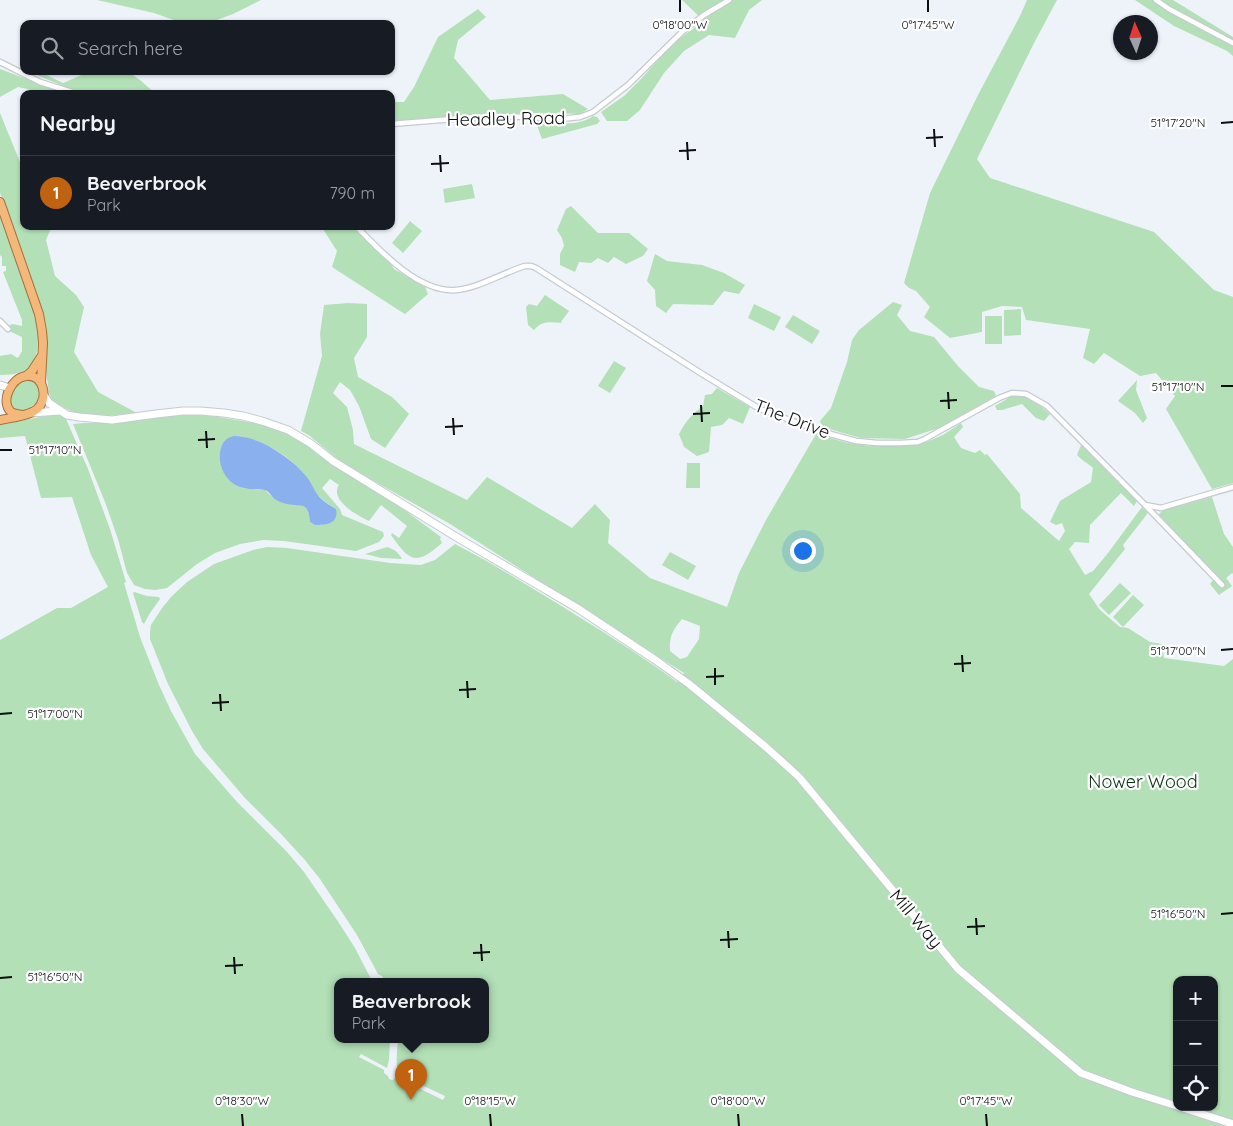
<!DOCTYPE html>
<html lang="en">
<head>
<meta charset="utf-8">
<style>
  body { margin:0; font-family:Quicksand,sans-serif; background:#242831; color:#f1f3f6 }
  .controls { position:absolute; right:15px; bottom:15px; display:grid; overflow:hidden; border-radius:10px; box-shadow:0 1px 4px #0004 }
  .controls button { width:45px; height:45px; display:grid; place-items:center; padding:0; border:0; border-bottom:1px solid #363941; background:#171b24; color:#f1f3f6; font:25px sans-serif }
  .compass { position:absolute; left:1113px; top:15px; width:45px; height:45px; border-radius:50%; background:#171b24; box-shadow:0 1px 4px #0004; rotate:357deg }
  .you { position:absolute; left:802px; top:550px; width:18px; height:18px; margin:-12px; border:4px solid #fff; border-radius:50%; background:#1a73e8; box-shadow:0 0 0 8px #1a73e833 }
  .badge { display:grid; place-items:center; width:32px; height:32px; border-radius:50%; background:#bf6311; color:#fff; font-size:16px; font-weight:700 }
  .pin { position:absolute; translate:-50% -41px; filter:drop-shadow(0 1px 2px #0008) }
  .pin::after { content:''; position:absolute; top:26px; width:18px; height:15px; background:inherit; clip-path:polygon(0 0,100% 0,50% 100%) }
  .popup { position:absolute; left:334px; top:978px; width:155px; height:65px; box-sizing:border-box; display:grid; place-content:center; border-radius:10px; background:#171b24; filter:drop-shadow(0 1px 4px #0005); font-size:16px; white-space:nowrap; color:#9ea1a6 }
  .popup b { font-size:19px; color:#f1f3f6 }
  .popup::after { content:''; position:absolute; left:50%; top:100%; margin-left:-10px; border:10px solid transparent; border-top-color:#171b24 }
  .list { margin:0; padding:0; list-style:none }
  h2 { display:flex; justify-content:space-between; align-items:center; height:65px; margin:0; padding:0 20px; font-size:21px }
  h2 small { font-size:16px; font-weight:400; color:#9ea1a6 }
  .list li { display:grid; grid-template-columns:32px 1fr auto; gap:15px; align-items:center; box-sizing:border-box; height:75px; padding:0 20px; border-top:1px solid #363941 }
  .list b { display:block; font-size:19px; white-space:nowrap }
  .list p { margin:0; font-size:16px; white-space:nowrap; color:#9ea1a6 }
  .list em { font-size:16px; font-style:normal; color:#9ea1a6 }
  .icon { flex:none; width:28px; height:28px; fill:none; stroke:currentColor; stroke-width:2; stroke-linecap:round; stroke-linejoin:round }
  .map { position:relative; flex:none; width:1233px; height:1126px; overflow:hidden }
  .search { position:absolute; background:#171b24; box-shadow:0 1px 4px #0004; left:20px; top:20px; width:375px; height:55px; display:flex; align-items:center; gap:12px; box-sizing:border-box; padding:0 18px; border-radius:10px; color:#9ea1a6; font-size:19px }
  .panel { position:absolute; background:#171b24; box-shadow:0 1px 4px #0004; left:20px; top:90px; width:375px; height:140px; border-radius:10px }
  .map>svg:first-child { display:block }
</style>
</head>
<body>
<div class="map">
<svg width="1233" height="1126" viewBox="0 0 1233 1126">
  <rect width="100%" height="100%" fill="#eef3fa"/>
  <g fill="#b3e0b7" fill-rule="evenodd">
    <polygon points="97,0 261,0 233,14 206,24 185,24 154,13"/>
    <polygon points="682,0 762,0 749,10 735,38 709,35 684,51 664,73 640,110 627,121 607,121 601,112 624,96 641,79 658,60 676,41 704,21"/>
    <polygon points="1027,0 1057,0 1033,45 977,159 990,178 1154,232 1214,290 1233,297 1233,483 1212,489 1166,409 1175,396 1156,373 1140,376 1104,353 1094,364 1083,358 1090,329 1026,320 1022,307 1002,306 982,312 982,332 950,338 924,317 930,307 916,291 909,288 904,283 930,193 979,93 1020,16"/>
    <polygon points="1135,0 1173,0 1233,37 1233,56 1227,51 1174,26"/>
    <polygon points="478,9 486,17 458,40 454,58 490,100 563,94 588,109 580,114 550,113 489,114 406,120 391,120 391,102 404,102 414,87 438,37"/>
    <polygon points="0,69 61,92 63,86 27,71 38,71 63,83 91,71 127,71 140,80 156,94 51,94 18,87 0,97"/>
    <polygon points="0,113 24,172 24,226 52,226 46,240 55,276 76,295 84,307 74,352 98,392 137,413 104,416 74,413 52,401 49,393 46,371 47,339 43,313 0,193"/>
    <path d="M593 116 597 117 600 121 597 124 542 139 535 120C554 122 577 128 593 116Z"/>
    <polygon points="472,184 475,198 445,203 443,189"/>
    <polygon points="571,206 598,233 629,233 648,249 643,256 626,264 614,257 608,263 598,258 591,263 579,262 575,272 560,265 560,254 564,246 562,238 557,230 566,209"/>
    <path d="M0 214 35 313C38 328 42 358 27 369 21 374 8 375 0 375V356L11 354 18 358 22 351V337L9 331V326L12 324 22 326V320L3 272 6 271V266H2V257L0 255Z"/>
    <polygon points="410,221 422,231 403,253 392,243"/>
    <polygon points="321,226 351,226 390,263 394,269 425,287 428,294 405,314 400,311 332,267 337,251"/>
    <polygon points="655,254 667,261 702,265 724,273 745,285 739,294 724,291 713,305 673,304 666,313 656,306 655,290 647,281"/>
    <path d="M545 295 569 311 561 322 562 323C551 322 542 320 534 330L528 325 526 307 529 304 537 306Z"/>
    <polygon points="893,302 902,305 897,315 910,331 934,337 958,366 979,387 994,391 996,396 939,428 905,439 861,438 822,427 820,421 831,408 847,362 852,340 859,330"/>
    <path d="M348 303 367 304V337L354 358 358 377 392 397 409 414 385 448 371 439 359 406 350 390 340 382 333 393 347 407 353 430 354 444 467 500 487 477 572 528 595 504 610 520 608 543 650 578 727 607 739 573 766 520 816 434 848 443 871 446 924 443 943 435 961 423 963 427 954 437 961 448 975 453 980 450 985 455 987 454 1020 494 1021 508 1059 541 1065 531 1062 523 1056 525 1050 522 1060 501 1091 482 1093 468C1088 463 1082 461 1077 455L1081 445 1084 446 1137 501 1134 506 1121 493 1090 525 1089 543 1075 542 1069 549 1085 575 1093 571 1108 553 1142 507 1148 513 1123 545 1125 549 1089 594 1100 610 1120 627 1128 628 1150 642 1162 644 1164 658 1224 666 1233 659V1126H0V640L57 608H71L108 587 91 555 72 497 41 498 25 436 0 438V425L55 414 62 416 66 419 88 469 110 529 126 582 124 583 140 637 159 685 171 711 195 754 238 803 287 852 304 872 339 923 355 948 372 981H337V1039H390L389 1060 387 1068 361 1054 359 1057 384 1070V1073L388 1076 389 1079 393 1080 395 1078H398L443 1100 445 1096 411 1080C407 1075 401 1074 398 1069 395 1063 398 1046 398 1039H485V981H384L382 976 378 974 357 935 320 879 304 859 281 834 244 797 203 749 192 731 168 684 150 639V632L151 625 162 608 172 596 187 582 214 564 253 550 267 547 287 548 390 563 421 565 435 560 455 544C490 562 522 582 555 602 597 628 638 653 677 682L684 673 450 524 342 463 310 436 301 431 322 356 320 334 324 305ZM682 619 700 626 699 639 687 657 680 659 670 651C669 636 673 630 682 619ZM1177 980H1214V1107H1177Z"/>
    <polygon points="754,304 781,317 774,331 748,318"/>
    <polygon points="1021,309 1021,335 1004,336 1004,310"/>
    <polygon points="793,315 820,331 812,344 785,327"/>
    <rect x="985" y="316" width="17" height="28"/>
    <polygon points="614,361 626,368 610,393 598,386"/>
    <path d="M26 380H32L37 382C39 387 40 393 39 398 36 406 20 415 13 409 9 406 10 398 10 394L16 384Z"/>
    <polygon points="1137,380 1136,390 1147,418 1143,423 1135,413 1118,401"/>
    <path d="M717 388 750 407 743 424 729 418 722 425 711 427 709 452 697 456 684 447 679 434C686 421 691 415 703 406L705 395 712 394Z"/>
    <polygon points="1012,396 1026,397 1041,406 1050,414 1044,421 1036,418 1022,404 1002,410 997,410 995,406"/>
    <path d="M200 414 260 424 280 429 296 438 311 448 334 466 403 509 441 537 440 539 442 543C416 566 410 562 391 535L392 533 399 538 407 526 381 505 369 521C358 516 329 500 339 485L330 479 322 488 340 509 342 515 383 532 384 536 379 542 356 551 284 541 263 540 240 544 215 553 197 564 167 588 155 590 145 589 134 585 127 573 118 539 105 502 73 424 84 423H105L167 416ZM234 436C251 436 278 449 291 461 301 471 308 484 318 495 323 501 330 505 336 509L321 525H315L310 522C309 515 309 509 303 506L276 500 265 490 242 488Z"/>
    <polygon points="687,463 700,463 700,488 686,488"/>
    <polygon points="1212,497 1224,534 1233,547 1233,574 1232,573 1226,578 1232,586 1219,595 1210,584 1217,575 1185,544 1158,515 1163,510"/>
    <path d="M387 547C394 549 399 553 402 559L381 558 365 554Z"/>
    <polygon points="670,552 696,566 688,580 662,565"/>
    <polygon points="1120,583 1131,593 1109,615 1099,605"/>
    <polygon points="134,592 147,596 159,597 160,599 150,613 144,624 142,622 133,593"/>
    <polygon points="1133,595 1144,605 1123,627 1113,617"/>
  </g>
  <path fill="#8ab1ed" d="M234 436C259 436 289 456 305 475 311 481 313 489 318 495 322 501 330 505 336 509 339 524 326 525 315 525L310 522C309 515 309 509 303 506 295 505 282 504 276 500 271 497 270 491 264 490 258 488 251 490 244 488 228 485 218 469 220 452 222 443 225 438 234 436Z"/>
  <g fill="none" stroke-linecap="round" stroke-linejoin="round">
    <g stroke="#c6cad2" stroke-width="7">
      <g id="minor">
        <polyline points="1156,0 1169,9 1233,43"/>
        <polyline points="0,62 40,82 78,94"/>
        <polyline points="391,124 491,116 529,117 560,119 580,117 593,112 628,85 682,32 704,15 729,0"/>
        <path d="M356 226C380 251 419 293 456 290 476 289 505 272 525 266H531L536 268 699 372 758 408 765 411 823 432 856 441 877 443H901L918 442 925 439 999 398 1012 393 1026 394 1047 406 1145 505 1161 508 1233 487"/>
        <polyline points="0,321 8,329"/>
        <polyline points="1146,506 1222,585"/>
      </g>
    </g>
    <g stroke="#c6cad2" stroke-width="9">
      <g id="secondary">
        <polyline points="0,385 7,387"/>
        <polyline points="44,395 49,403 67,415 79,417 112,420 156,414 183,411 200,411 224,413 243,416 262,421 288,430 310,443 333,461 453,535 577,608 654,659 689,684 767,748 799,777 958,969 1081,1073 1132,1092 1177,1106"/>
        <polyline points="31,413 60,411"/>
        <polyline points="1180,1107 1233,1124"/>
      </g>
    </g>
    <g stroke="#a2713f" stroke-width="10">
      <g id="trunk">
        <polyline points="0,202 39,314 42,331 43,343 41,383"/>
        <polyline points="26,376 32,371 41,357"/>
        <path d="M0 420C10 418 29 416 37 409 49 399 44 374 26 376 11 378 0 401 11 412 14 414 19 414 22 415"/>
      </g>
    </g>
    <use href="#minor" stroke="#fff" stroke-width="4.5"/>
    <use href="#secondary" stroke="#fff" stroke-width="7"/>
    <use href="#trunk" stroke="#f4b87a" stroke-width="8"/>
  </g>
  <path fill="none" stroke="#0c0e10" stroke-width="2" d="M680 0V12M928 0V12M1221 123 1233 122M934 129 935 147M926 138 943 137M687 142 688 160M679 151 696 150M440 155 441 172M431 164 449 163M1221 386H1233M948 392 949 409M940 401 957 400M701 405 702 422M693 414 710 413M453 418 454 435M445 427 463 426M206 431 207 448M198 440 215 439M0 450H12M1221 650 1233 649M962 655 963 672M954 664 971 663M715 668V685M706 677 724 676M467 681 468 698M459 690 476 689M220 694 221 711M212 703 229 702M0 714 12 713M1221 914 1233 913M976 918 977 935M967 927 985 926M728 931 729 948M720 940 738 939M481 944 482 961M473 953 490 952M234 957 235 974M225 966 243 965M0 978 12 977M242 1114 243 1126M490 1114 491 1126M738 1114 739 1126M986 1114 987 1126"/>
  <g text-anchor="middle" stroke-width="4.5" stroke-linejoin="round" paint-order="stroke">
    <g font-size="18" fill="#0c0e10" stroke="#fff">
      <text transform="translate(506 119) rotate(-1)" y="6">Headley Road</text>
      <text transform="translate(792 419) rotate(21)" y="6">The Drive</text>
      <text transform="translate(916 919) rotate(50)" y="6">Mill Way</text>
    </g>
    <g font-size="18" fill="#063311" stroke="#fff">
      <text x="1143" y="788">Nower Wood</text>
    </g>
  </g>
  <g font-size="12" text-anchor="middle" fill="#0c0e10" stroke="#fff" stroke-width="4.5" stroke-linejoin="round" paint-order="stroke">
    <text x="680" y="29">0°18'00"W</text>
    <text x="928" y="29">0°17'45"W</text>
    <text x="1178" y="127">51°17'20"N</text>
    <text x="1178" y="391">51°17'10"N</text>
    <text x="55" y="454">51°17'10"N</text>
    <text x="1178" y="655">51°17'00"N</text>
    <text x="55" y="718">51°17'00"N</text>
    <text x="1178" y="918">51°16'50"N</text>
    <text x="55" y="981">51°16'50"N</text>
    <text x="242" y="1105">0°18'30"W</text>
    <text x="490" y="1105">0°18'15"W</text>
    <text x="738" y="1105">0°18'00"W</text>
    <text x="986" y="1105">0°17'45"W</text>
  </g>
</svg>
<div class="controls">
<button>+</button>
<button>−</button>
<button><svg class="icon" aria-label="locate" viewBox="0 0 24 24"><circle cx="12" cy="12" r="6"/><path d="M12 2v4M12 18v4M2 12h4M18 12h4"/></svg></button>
</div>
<svg class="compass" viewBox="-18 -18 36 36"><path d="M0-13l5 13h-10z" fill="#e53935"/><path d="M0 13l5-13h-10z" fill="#9ea1a6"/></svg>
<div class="you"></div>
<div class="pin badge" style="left:411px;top:1100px">1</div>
<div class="popup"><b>Beaverbrook</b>Park</div>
<div class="search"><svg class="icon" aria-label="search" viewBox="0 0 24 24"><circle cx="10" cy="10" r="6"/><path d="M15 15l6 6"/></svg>Search here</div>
<section class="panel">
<h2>Nearby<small></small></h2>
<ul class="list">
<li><span class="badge">1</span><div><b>Beaverbrook</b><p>Park</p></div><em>790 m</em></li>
</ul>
</section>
</div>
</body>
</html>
